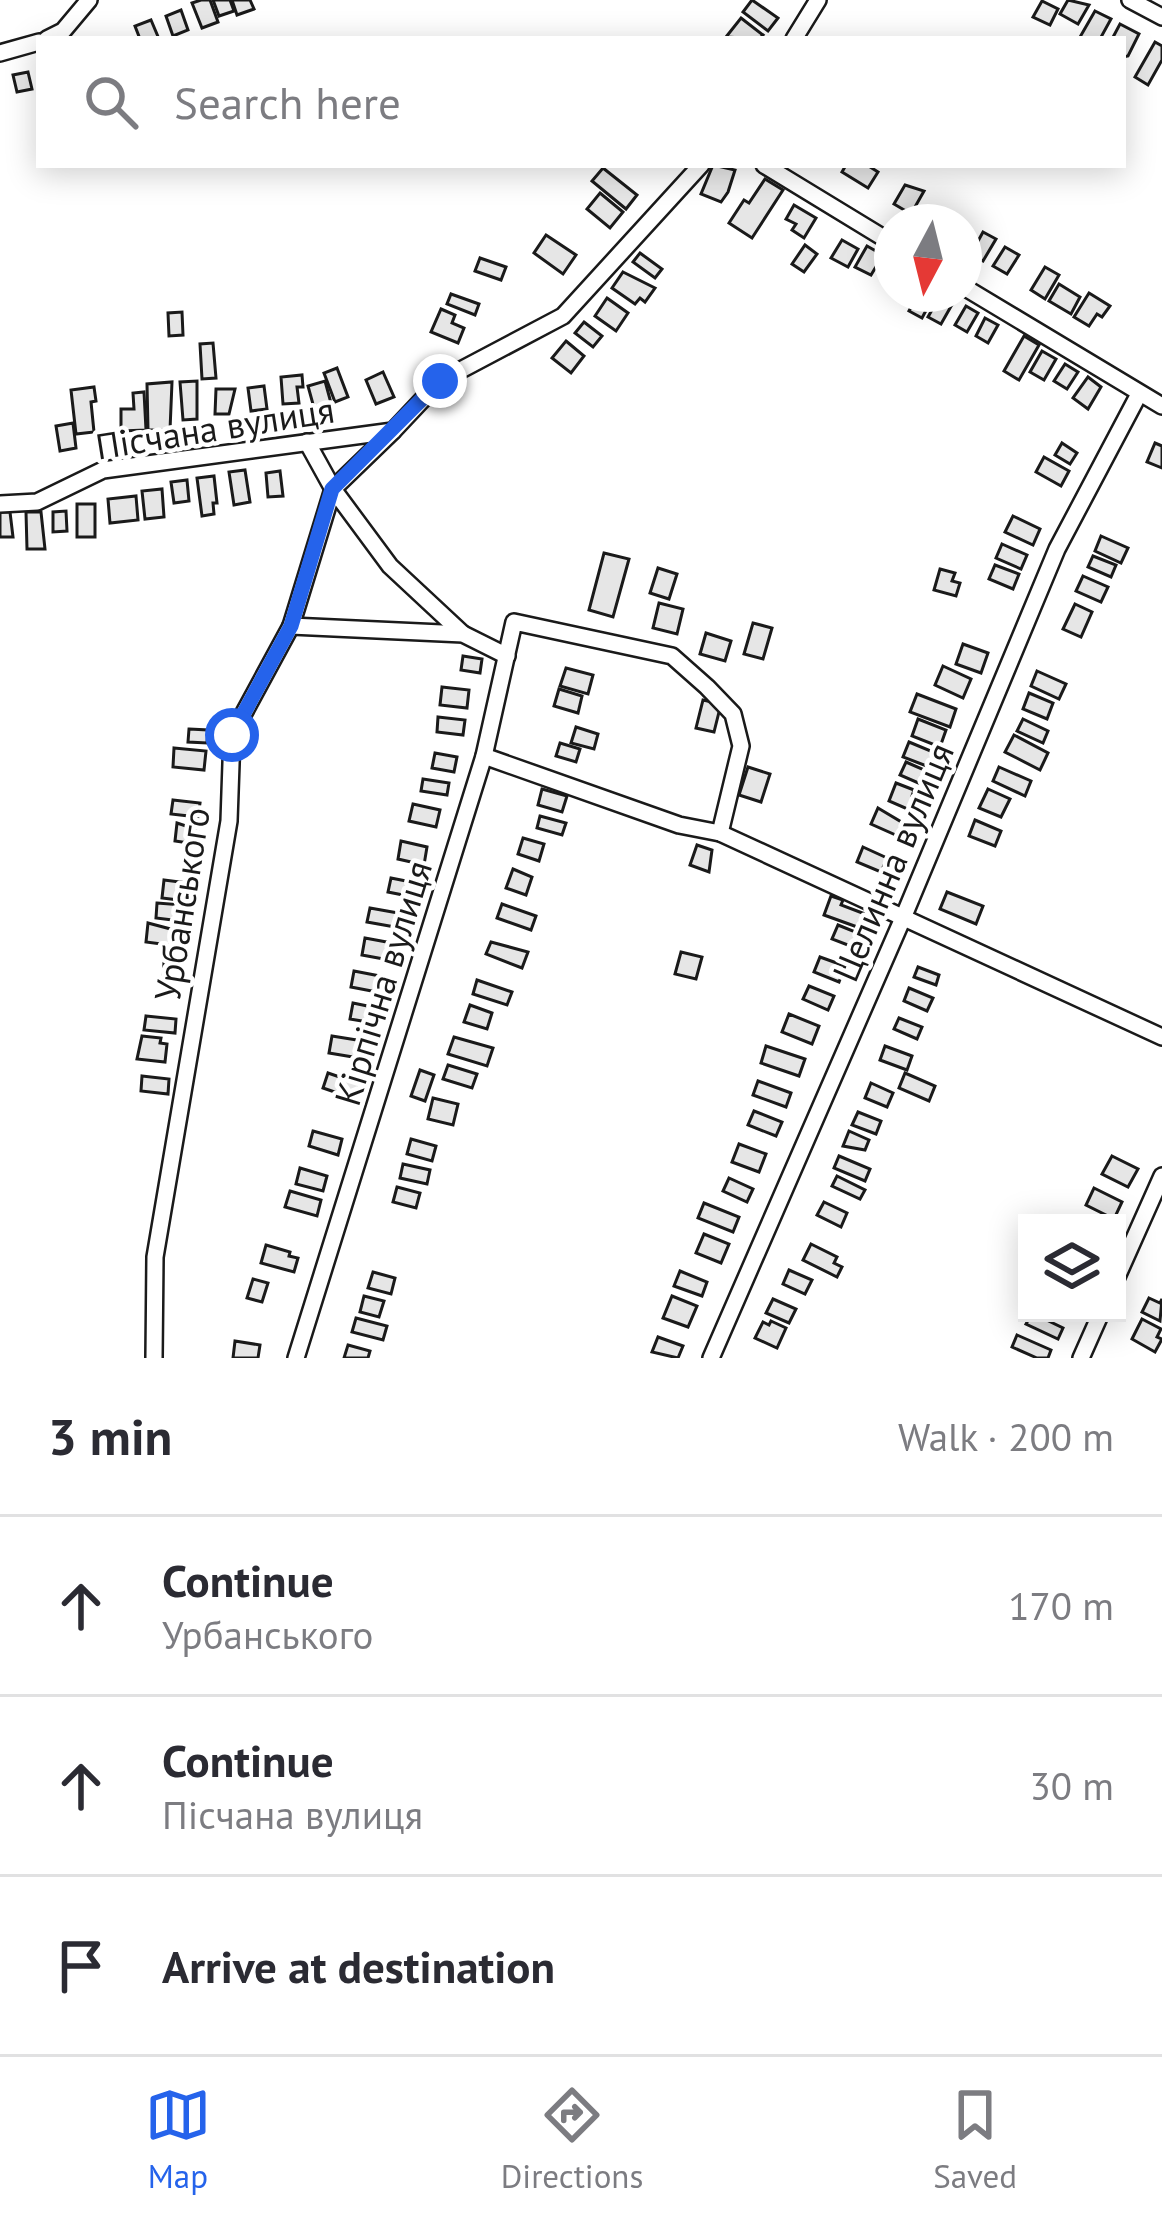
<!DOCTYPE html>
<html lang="en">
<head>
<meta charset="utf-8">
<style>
  body { margin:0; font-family:"PT Sans",sans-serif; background:#f7f7f7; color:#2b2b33 }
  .controls { position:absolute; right:36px; bottom:36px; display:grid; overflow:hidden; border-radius:0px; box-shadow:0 6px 30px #0003 }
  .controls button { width:108px; height:108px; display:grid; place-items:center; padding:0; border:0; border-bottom:3px solid #e1e1e2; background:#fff; color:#2b2b33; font:60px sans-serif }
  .compass { position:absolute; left:874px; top:204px; width:108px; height:108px; border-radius:50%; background:#fff; box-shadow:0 6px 30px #0003; rotate:187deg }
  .stop { position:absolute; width:36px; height:36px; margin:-27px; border:9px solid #2563eb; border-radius:50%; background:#fff }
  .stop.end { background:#2563eb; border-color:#fff; box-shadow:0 3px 12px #0008 }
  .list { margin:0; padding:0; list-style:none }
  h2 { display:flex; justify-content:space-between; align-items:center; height:156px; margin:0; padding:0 48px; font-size:51px }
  h2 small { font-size:39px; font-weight:400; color:#7c7c81 }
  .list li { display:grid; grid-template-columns:78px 1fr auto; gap:36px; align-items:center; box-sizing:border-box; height:180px; padding:0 48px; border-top:3px solid #e1e1e2 }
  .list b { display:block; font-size:45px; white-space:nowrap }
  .list p { margin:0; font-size:39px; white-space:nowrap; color:#7c7c81 }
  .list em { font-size:39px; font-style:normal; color:#7c7c81 }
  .icon { flex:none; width:66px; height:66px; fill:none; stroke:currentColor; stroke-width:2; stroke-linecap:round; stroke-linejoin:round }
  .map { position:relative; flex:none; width:1162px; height:1358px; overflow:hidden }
  .search { position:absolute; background:#fff; box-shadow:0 6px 30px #0003; left:36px; right:36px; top:36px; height:132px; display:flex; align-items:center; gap:30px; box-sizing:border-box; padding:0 42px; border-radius:0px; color:#7c7c81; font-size:45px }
  .sheet { height:696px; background:#fff }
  nav { display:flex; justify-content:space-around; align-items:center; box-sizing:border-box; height:168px; border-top:3px solid #e1e1e2; background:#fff; font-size:33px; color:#7c7c81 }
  nav a { display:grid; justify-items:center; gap:6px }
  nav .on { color:#2563eb }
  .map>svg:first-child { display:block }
</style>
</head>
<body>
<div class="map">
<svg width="1162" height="1358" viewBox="0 0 1162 1358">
  <rect width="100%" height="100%" fill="#fff"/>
  <g fill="#e6e6e6" stroke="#1a1a1a" stroke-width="3">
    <polygon points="201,0 210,0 218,22 202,28 192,3"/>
    <polygon points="213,0 230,0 234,11 219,16"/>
    <polygon points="232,0 250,0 254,9 237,15"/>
    <polygon points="752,0 778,18 768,31 743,12"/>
    <polygon points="1068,0 1089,5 1078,24 1060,14"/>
    <polygon points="1042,1 1058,9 1050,25 1033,17"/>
    <polygon points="181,10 188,30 173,36 166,16"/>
    <polygon points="1095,11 1111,19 1100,39 1084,39 1080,37"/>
    <polygon points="741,18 763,35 759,39 726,37"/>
    <polygon points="151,20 159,39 140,39 135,26"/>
    <polygon points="1120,24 1139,34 1128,56 1123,57 1123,39 1112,39"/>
    <polygon points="1155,42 1162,46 1162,60 1148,85 1135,77"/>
    <polygon points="28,72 32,89 17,92 13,75"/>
    <polygon points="713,165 735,170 728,192 721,202 701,194"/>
    <polygon points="846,165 867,165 878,172 868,188 842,172"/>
    <polygon points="603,168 637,195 626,209 592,181"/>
    <polygon points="765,179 783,190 752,238 729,223 744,200 749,203"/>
    <polygon points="905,185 924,191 911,214 894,204"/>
    <polygon points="600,193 623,212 610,228 587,209"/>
    <polygon points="794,205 816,218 804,238 792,230 796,224 786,219"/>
    <polygon points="983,232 996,239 983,261 971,254"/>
    <polygon points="546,235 576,255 563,274 534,253"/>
    <polygon points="842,240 858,249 848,267 831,258"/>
    <polygon points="805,245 817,254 804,272 792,264"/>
    <polygon points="867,246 883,255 871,275 855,267"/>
    <polygon points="1005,247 1019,255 1007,274 993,266"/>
    <polygon points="640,253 662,269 655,278 633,262"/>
    <polygon points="480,258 506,267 501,280 475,271"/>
    <polygon points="1045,267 1059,275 1045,299 1031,290"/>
    <polygon points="623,272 655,288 645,302 640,298 635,304 612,288"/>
    <polygon points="1059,284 1080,297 1071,314 1049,301"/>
    <polygon points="1089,293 1110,306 1102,317 1097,314 1089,326 1074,317"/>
    <polygon points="451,294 479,304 475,315 447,304"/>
    <polygon points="941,294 954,301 941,324 928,317"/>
    <polygon points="917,296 930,303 922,318 909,311"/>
    <polygon points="607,298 628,313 616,331 595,316"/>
    <polygon points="966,306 978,313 967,332 955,325"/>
    <polygon points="441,309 455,315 452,323 464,328 458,343 431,332"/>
    <polygon points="182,312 183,335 169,336 168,313"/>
    <polygon points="985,318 998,325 988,343 976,336"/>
    <polygon points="584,322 602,336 593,347 575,333"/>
    <polygon points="1024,336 1039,345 1019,380 1004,371"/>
    <polygon points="566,341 584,356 571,373 552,358"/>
    <polygon points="213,343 216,378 202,379 200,344"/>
    <polygon points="1042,351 1056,359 1044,380 1030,372"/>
    <polygon points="1065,364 1078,372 1067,389 1054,381"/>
    <polygon points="337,368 348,397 335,402 324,373"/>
    <polygon points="383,372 394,397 376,404 366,380"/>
    <polygon points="302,375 303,387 297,387 299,403 283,404 281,377"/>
    <polygon points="1088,377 1101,387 1088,409 1073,398"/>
    <polygon points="197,381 197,419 183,420 180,382"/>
    <polygon points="325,381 331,403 314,408 308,386"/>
    <polygon points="172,382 170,430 148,430 147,384"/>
    <polygon points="264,386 267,409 251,411 248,388"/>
    <polygon points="94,387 96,401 91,402 94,432 76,434 71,390"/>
    <polygon points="216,389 235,389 229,414 215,414"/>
    <polygon points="144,392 146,430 121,431 121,409 134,409 133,393"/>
    <polygon points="73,423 76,448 60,451 56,426"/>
    <polygon points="1062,443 1077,453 1070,464 1055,455"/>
    <polygon points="1155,443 1162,446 1162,468 1147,462"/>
    <polygon points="1044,457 1069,471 1061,486 1036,472"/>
    <polygon points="245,470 250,502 234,505 229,472"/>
    <polygon points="280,471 283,496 268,497 266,473"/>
    <polygon points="214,476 217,503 213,503 214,514 202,516 197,478"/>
    <polygon points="187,480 189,501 174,503 171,482"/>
    <polygon points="162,489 164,517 145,519 142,491"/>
    <polygon points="136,496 138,520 110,523 108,499"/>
    <rect x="77" y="504" width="18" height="33"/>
    <polygon points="66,511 67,531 53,532 53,512"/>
    <polygon points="0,512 10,512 13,537 0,537"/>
    <polygon points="26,512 41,512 45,549 27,549"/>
    <polygon points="1013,516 1040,529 1033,545 1005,532"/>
    <polygon points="1101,536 1128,548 1121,563 1095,551"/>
    <polygon points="1002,544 1027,555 1021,569 996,558"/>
    <polygon points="604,553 629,559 613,617 589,610"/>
    <polygon points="1093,556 1116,565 1111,577 1088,567"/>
    <polygon points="995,565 1019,574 1013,589 989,579"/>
    <polygon points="658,568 677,574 669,599 650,593"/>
    <polygon points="940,569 955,573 952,581 960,583 956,596 934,590"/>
    <polygon points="1083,576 1108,587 1101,602 1076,591"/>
    <polygon points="659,603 683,609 677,634 653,628"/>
    <polygon points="1075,604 1092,612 1081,637 1063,629"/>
    <polygon points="753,623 772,628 763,659 744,654"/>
    <polygon points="706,633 731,641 725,661 700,654"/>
    <polygon points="963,644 988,653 981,673 956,664"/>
    <polygon points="463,656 482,659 480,673 461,670"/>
    <polygon points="943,666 971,679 963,698 935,685"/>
    <polygon points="566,668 593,675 588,694 560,686"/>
    <polygon points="1037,671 1066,684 1059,699 1031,686"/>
    <polygon points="442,687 469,690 467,708 440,705"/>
    <polygon points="559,689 582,696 578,713 554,706"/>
    <polygon points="1029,693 1053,703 1047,719 1023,709"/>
    <polygon points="917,694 956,709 950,727 910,712"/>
    <polygon points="703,700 721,704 714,732 696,728"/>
    <polygon points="438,717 465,720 463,735 437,732"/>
    <polygon points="918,719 946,730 940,747 912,736"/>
    <polygon points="1023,719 1048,731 1043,743 1017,731"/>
    <polygon points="576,727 598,734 594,749 571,743"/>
    <polygon points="189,729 208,730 207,743 188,742"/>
    <polygon points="1014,735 1048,753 1040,770 1005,752"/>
    <polygon points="909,742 938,754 932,768 903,757"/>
    <polygon points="560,743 580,749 576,762 556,756"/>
    <polygon points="174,748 206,751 204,770 173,767"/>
    <polygon points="435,753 457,757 454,772 432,768"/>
    <polygon points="906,762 929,772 923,785 900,775"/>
    <polygon points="748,767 770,774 761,802 739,795"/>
    <polygon points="999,767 1031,781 1025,796 993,781"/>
    <polygon points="423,779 449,783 447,795 421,791"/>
    <polygon points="896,783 914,790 912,796 917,798 912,811 889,801"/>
    <polygon points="542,789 567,796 562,812 538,805"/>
    <polygon points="988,789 1010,799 1001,817 979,808"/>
    <polygon points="173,800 200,803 198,817 171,814"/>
    <polygon points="413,804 440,810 436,827 409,821"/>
    <polygon points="878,808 903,823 898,836 871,824"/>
    <polygon points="540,816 566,823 562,835 537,828"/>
    <polygon points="975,820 1001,831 995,846 969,836"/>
    <polygon points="177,823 198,830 196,844 175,841"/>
    <polygon points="523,838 544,844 539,861 518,854"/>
    <polygon points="401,841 427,847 424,865 398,859"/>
    <polygon points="697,845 712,850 709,872 690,865"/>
    <polygon points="863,847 887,858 881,872 857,862"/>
    <polygon points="513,869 532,877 526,895 506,888"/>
    <polygon points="391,878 416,883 413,897 388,892"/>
    <polygon points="164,880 188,883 187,901 162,898"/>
    <polygon points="947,892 983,906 976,924 940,909"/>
    <polygon points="831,896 843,900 841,905 865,914 860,928 824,915"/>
    <polygon points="157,903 183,905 181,921 156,918"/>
    <polygon points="502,904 536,916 531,930 497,918"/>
    <polygon points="370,908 398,913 395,927 367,922"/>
    <polygon points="148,923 178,931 177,946 146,942"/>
    <polygon points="838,925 858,933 853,947 832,939"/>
    <polygon points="365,938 392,943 389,960 362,955"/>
    <polygon points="491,942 528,952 522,968 486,954"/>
    <polygon points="681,952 702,957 696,979 675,974"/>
    <polygon points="820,957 845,966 839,982 814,972"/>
    <polygon points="164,962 179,963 178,983 163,982"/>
    <polygon points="918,967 939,975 936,985 914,977"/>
    <polygon points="354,971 385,977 382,993 351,987"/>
    <polygon points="477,980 512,992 507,1005 473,994"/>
    <polygon points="809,986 834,996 828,1010 803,999"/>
    <polygon points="909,988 933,998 927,1011 904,1001"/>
    <polygon points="353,1003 377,1008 374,1023 350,1019"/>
    <polygon points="470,1005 492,1013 487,1029 464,1022"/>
    <polygon points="789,1014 819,1026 812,1044 782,1032"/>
    <polygon points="146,1016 176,1019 175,1033 144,1030"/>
    <polygon points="899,1018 922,1027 917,1039 894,1029"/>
    <polygon points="142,1036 161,1038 160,1043 167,1044 165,1062 137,1059"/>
    <polygon points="332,1036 363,1041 359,1058 329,1053"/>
    <polygon points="454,1037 493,1048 487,1066 448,1054"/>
    <polygon points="766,1046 805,1059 799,1076 761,1063"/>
    <polygon points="885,1046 912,1056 907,1070 880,1060"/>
    <polygon points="448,1065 477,1074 472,1088 443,1079"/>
    <polygon points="420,1070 434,1075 425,1101 411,1096"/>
    <polygon points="328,1073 360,1084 355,1099 323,1088"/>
    <polygon points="905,1073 935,1086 929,1101 899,1088"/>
    <polygon points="142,1076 169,1079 168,1094 141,1091"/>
    <polygon points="758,1081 791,1093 786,1107 753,1095"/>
    <polygon points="871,1083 893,1093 887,1107 865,1098"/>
    <polygon points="433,1098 458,1104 453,1125 428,1119"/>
    <polygon points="754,1111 782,1122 776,1136 748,1125"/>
    <polygon points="858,1112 881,1121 876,1134 852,1125"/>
    <polygon points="313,1131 342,1139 338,1155 309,1146"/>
    <polygon points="849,1131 869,1140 865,1150 843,1146"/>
    <polygon points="411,1139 436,1146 432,1161 407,1154"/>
    <polygon points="739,1144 766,1154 759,1172 732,1162"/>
    <polygon points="839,1156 870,1169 865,1181 834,1168"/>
    <polygon points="1112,1156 1138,1169 1128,1187 1102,1174"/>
    <polygon points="403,1164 430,1170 427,1184 400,1178"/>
    <polygon points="300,1168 327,1176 323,1191 296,1184"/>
    <polygon points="837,1176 865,1190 860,1199 832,1186"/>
    <polygon points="729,1178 753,1189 747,1202 723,1191"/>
    <polygon points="397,1187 420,1193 416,1208 393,1202"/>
    <polygon points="1094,1188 1122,1202 1114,1219 1086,1205"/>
    <polygon points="290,1191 321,1200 317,1216 285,1207"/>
    <polygon points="824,1202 847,1213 841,1227 817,1215"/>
    <polygon points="704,1203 739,1217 733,1232 698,1218"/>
    <polygon points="704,1234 729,1244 721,1263 696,1253"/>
    <polygon points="811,1244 837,1257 834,1263 842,1267 837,1277 803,1260"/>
    <polygon points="266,1245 290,1252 289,1256 298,1258 294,1272 261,1263"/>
    <polygon points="789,1270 812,1280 805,1294 783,1284"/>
    <polygon points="680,1271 707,1282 702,1296 674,1286"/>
    <polygon points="373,1272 395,1278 391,1294 368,1288"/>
    <polygon points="253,1279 268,1283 262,1302 247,1298"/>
    <polygon points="364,1296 384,1301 379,1317 360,1312"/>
    <polygon points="672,1296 697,1306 688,1327 663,1318"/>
    <polygon points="1149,1298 1160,1303 1162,1299 1160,1321 1142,1312"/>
    <polygon points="773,1299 796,1309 789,1323 766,1313"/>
    <polygon points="1032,1313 1063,1328 1058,1339 1026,1324"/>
    <polygon points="356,1318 387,1326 383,1340 352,1332"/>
    <polygon points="1142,1319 1161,1329 1157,1337 1162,1339 1155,1352 1132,1339"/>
    <polygon points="771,1321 786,1328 777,1348 755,1338 763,1322 769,1325"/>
    <polygon points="1017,1335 1051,1350 1048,1358 1037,1358 1012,1347"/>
    <polygon points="658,1337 683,1346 678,1358 652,1352"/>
    <polygon points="235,1341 260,1345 258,1358 233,1358"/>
    <polygon points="348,1345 370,1351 368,1358 344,1358"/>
  </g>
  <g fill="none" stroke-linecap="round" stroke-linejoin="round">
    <g stroke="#1a1a1a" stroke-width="20">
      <g id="minor">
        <polyline points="1130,0 1162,17"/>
        <polyline points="47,39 63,31 89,0"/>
        <polyline points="794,39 818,0"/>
        <polyline points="0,53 39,42"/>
        <polyline points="764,165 892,243"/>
        <polyline points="964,287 1162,406"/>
        <polyline points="307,442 333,489 390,566 463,634"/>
        <polyline points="0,504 37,502 103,470 393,431 440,381 563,316 701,165"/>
        <polyline points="291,626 463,634 507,656"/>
        <polyline points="484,756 679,825 720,833 1162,1037"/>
        <polyline points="1117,1277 1162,1176"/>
        <polyline points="154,1358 155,1257 229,821 232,735 291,626 333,489 393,431"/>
        <polyline points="296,1358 484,756 514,622 672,656 707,687 733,714 741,746 720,833"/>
        <polyline points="711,1358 903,918 1057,549 1139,394"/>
        <polyline points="1081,1358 1101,1313"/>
      </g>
    </g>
    <use href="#minor" stroke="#fff" stroke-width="15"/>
  </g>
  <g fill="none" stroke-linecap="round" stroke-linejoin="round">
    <polyline stroke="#2563eb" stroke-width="15" points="232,735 291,626 332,489 440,381"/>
  </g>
  <g text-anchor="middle" stroke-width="9" stroke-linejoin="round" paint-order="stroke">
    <g font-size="36" fill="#1a1a1a" stroke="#fff">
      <text transform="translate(215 428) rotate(-9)" y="13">Пiсчана вулиця</text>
      <text transform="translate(893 862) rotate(-67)" y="13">Целинна вулиця</text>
      <text transform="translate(182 904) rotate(-81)" y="13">Урбанського</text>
      <text transform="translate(383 983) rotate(-73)" y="13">Кiрпiчна вулиця</text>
    </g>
  </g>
</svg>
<div class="controls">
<button><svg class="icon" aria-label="layers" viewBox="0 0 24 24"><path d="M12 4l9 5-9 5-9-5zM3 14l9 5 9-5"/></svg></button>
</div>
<svg class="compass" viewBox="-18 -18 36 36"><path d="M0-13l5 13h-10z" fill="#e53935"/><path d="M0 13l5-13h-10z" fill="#7c7c81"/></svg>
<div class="stop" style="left:232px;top:735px"></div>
<div class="stop end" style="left:440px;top:381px"></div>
<div class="search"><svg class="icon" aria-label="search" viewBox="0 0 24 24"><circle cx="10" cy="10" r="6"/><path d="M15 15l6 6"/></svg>Search here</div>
</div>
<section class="sheet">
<h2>3 min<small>Walk · 200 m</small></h2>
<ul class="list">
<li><svg class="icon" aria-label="ahead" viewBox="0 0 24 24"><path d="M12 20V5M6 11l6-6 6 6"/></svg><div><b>Continue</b><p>Урбанського</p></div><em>170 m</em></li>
<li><svg class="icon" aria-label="ahead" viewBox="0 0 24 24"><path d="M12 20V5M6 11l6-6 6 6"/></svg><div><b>Continue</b><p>Пiсчана вулиця</p></div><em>30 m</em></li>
<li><svg class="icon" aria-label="arrive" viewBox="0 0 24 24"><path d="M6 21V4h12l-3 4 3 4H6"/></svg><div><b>Arrive at destination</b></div></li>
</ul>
</section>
<nav>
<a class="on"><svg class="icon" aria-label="map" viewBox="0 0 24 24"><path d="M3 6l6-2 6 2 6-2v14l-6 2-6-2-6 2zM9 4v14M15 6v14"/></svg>Map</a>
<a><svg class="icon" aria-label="directions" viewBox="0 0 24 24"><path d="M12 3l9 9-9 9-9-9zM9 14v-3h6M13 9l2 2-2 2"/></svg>Directions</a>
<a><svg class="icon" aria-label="saved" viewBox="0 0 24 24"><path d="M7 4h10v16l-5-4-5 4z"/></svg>Saved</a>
</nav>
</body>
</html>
